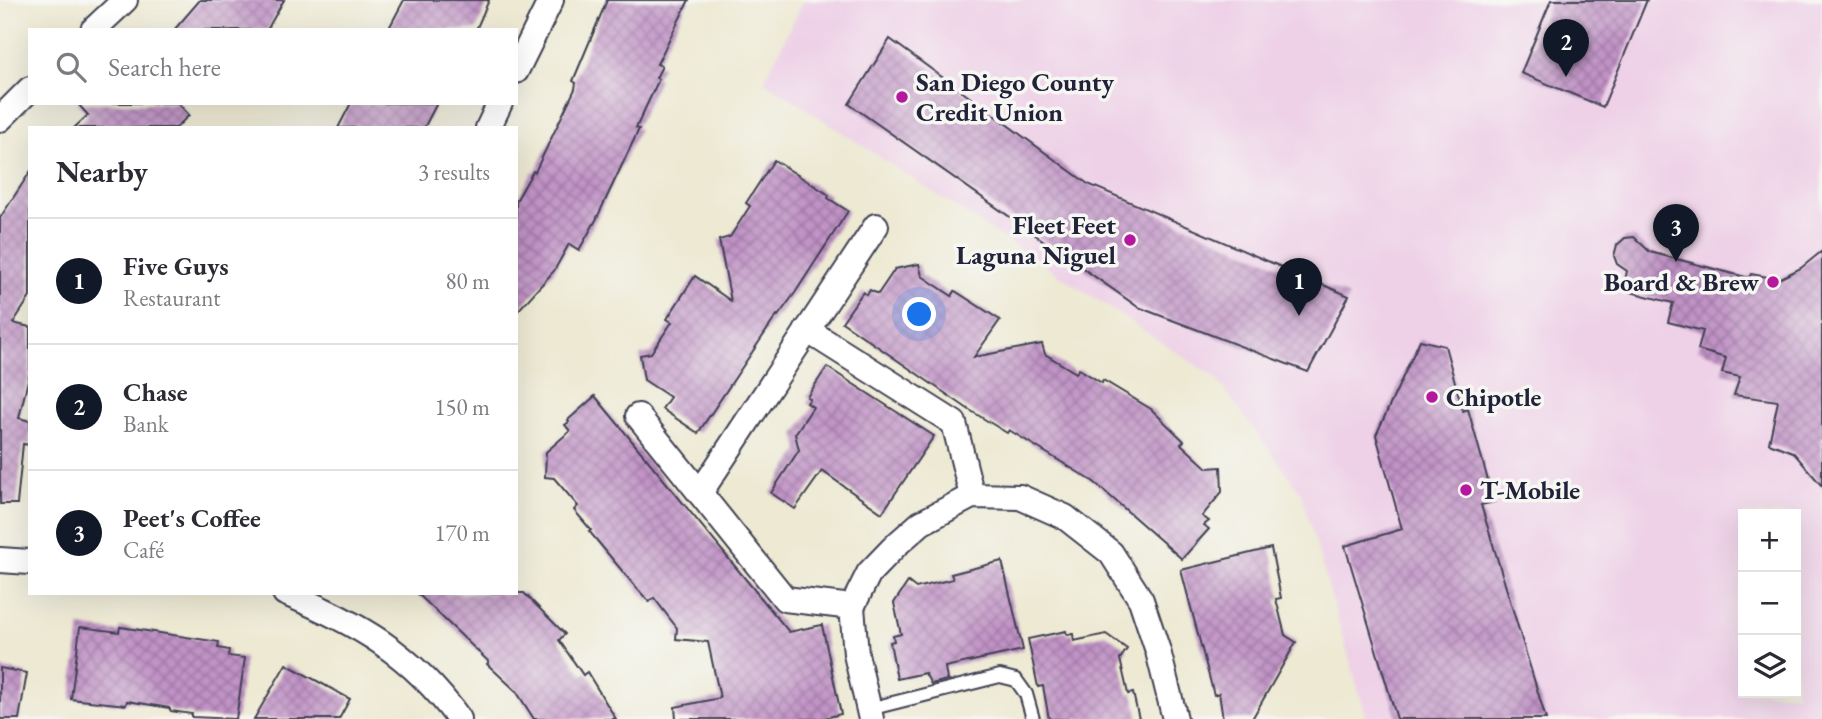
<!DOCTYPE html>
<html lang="en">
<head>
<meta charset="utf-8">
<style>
  body { margin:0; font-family:"EB Garamond",serif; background:#f2f2f3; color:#2b2b33 }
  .controls { position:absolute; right:21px; bottom:21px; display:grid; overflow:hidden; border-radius:0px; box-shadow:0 7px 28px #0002 }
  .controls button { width:63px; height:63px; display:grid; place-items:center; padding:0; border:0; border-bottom:2px solid #e1e1e2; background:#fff; color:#2b2b33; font:35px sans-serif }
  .you { position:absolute; left:920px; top:315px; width:24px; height:24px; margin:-18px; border:5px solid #fff; border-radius:50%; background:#1a73e8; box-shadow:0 0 0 10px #1a73e833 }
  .badge { display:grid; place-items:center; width:46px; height:46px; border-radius:50%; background:#111827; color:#fff; font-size:23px; font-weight:700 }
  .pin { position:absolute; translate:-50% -58px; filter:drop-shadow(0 2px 4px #0008) }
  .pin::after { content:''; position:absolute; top:37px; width:24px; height:21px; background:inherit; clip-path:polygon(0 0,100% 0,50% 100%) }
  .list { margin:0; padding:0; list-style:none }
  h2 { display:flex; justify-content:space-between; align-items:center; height:91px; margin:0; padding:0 28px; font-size:30px }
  h2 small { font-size:23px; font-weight:400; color:#7c7c81 }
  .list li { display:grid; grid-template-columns:46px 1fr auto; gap:21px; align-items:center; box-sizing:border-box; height:126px; padding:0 28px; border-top:2px solid #e1e1e2 }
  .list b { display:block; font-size:26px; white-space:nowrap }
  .list p { margin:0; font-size:23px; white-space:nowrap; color:#7c7c81 }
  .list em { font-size:23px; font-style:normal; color:#7c7c81 }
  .icon { flex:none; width:38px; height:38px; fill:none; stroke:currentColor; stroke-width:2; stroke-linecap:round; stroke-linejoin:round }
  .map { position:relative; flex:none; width:1822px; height:719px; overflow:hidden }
  .search { position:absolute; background:#fff; box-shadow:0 7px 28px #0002; left:28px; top:28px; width:490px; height:77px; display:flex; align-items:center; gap:18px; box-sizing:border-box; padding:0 24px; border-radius:0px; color:#7c7c81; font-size:26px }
  .panel { position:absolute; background:#fff; box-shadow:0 7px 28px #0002; left:28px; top:126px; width:490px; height:469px; border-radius:0px }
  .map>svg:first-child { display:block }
</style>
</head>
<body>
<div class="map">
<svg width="1822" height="719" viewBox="0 0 1822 719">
  <defs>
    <pattern id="building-cross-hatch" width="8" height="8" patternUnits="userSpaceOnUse" patternTransform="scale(1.75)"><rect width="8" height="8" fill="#c193c6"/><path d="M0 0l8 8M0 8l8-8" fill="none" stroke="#9c78a2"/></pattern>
  </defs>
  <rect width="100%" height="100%" fill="#f6f6f2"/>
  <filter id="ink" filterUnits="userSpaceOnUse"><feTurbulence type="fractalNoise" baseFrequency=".0143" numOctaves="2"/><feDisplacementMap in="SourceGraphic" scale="14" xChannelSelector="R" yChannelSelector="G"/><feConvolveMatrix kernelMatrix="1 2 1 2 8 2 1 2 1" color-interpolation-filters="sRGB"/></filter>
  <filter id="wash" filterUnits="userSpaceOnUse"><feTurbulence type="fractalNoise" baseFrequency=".00686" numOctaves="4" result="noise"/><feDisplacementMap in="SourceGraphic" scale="28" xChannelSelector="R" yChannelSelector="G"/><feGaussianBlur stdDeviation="1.57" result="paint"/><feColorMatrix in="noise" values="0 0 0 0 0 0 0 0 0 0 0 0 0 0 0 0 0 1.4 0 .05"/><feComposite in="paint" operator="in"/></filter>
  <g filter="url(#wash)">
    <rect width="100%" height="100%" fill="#ede9d3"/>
    <path fill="#eed0e7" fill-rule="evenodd" d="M804 0H1822V719H1367L1301 493 1216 378 764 81ZM1743 514H1796V693H1743Z"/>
    <g id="blocks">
      <g fill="url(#building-cross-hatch)">
        <polygon points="200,0 284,0 267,30 174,30"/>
        <polygon points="404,0 489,0 476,30 388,30"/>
        <polygon points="607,0 689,0 657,64 662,66 656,78 659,79 636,128 639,129 596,220 579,250 569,244 554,271 516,313 516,201 533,171 535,172 575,89 576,83 573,81"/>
        <polygon points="1551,0 1647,0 1603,107 1521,73"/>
        <polygon points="890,39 1088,184 1349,296 1308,372 1138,307 849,104"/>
        <polygon points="77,103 178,103 189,115 176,128 74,128 88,115"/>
        <polygon points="351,103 437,103 424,128 338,128"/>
        <polygon points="774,160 829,195 828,198 848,211 795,293 778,316 777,315 698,433 662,409 670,397 644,380 640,355 651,353 672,322 667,319 695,276 731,301 719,240 730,237 750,206 746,203"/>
        <polygon points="30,172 30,297 13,323 30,327 30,372 19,418 30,421 30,445 23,444 17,504 0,504 0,218"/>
        <polygon points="1634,237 1650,252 1749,278 1751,274 1779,279 1801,268 1822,251 1822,486 1793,452 1769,443 1778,401 1734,395 1740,377 1722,373 1726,358 1698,350 1703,331 1668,322 1673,303 1623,290 1627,271 1617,264 1614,256 1617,245 1625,238"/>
        <polygon points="919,264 922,276 952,296 955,291 1000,320 974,357 1042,344 1045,354 1076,373 1079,369 1102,383 1103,380 1151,409 1184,441 1181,444 1207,468 1221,467 1222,492 1202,516 1209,521 1204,525 1209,529 1182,559 1094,482 1009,430 1007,433 968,409 842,322 863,292 867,295 870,290 878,294 895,269"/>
        <polygon points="1420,340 1445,346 1463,411 1468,409 1494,502 1481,505 1546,719 1397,719 1345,546 1402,529 1376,435"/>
        <polygon points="827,367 934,436 882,513 822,471 795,509 771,493 799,450 795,434 813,407 807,403 810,399 807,397"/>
        <polygon points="595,396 789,632 822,625 841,714 820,719 676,719 675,707 720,698 708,642 676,639 677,628 654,598 649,602 633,584 589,531 591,530 574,510 578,506 554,478 545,477 546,452 570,431 565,425 569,422 568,420"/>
        <polygon points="1271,548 1281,598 1276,599 1285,635 1296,642 1252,719 1223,719 1219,693 1214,695 1181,570"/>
        <polygon points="1002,561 1023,650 945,667 947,680 931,684 925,673 897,679 890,642 894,641 893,636 901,634 894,603 908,582 916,588 953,579 951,574"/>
        <polygon points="417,593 524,593 565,634 559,640 583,675 587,672 616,719 534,719 516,691 487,664 489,662"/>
        <polygon points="80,627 119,632 120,627 219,642 218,648 229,650 228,656 245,658 236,719 192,717 192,714 171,711 169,708 127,701 126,705 71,699"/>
        <polygon points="1066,631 1067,635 1073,634 1074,641 1106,634 1127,649 1120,659 1128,694 1133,693 1139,719 1049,719 1043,686 1038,687 1028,639"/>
        <polygon points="286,664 350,699 339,719 254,719"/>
        <polygon points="0,668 27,673 19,719 0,719"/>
      </g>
    </g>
  </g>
  <g filter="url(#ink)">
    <use href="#blocks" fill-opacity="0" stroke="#404052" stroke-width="2"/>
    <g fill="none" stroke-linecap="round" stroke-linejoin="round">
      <g stroke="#404052" stroke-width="16">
        <polyline id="lane" points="869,709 1000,676 1016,680 1026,694 1033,719"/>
      </g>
      <g stroke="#404052" stroke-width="28">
        <g id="street">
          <polyline points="93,30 125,0"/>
          <polyline points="516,71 551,0"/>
          <polyline points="0,119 30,89"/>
          <polyline points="488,128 500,103"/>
          <polyline points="807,330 954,423 972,496"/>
          <polyline points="638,416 785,599 852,607"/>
          <polyline points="700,493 876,226"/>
          <polyline points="0,560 30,562"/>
          <path d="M285 593C358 623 412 654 459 719"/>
          <polyline points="871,719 856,654 852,607 869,573 896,545 921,523 972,496 1020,497 1065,517 1111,553 1141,600 1158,651 1175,719"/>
        </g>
      </g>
      <use href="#lane" stroke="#fff" stroke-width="12"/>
      <use href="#street" stroke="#fff" stroke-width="24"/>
    </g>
  </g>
  <g fill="#b5179e" stroke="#f6f6f2" stroke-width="2.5">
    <circle cx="902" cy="97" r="7"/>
    <circle cx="1130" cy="240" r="7"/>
    <circle cx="1773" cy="282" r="7"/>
    <circle cx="1432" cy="397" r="7"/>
    <circle cx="1466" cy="490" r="7"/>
  </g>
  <g text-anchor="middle" stroke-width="7" stroke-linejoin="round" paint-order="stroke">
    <g font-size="26" font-weight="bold" fill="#22223b" stroke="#f6f6f2" text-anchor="start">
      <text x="916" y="91">San Diego County<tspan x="916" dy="30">Credit Union</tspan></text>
      <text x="1116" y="234" text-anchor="end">Fleet Feet<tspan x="1116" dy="30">Laguna Niguel</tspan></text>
      <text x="1759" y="291" text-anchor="end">Board &amp; Brew</text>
      <text x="1446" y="406">Chipotle</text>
      <text x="1480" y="499">T-Mobile</text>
    </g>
  </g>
</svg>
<div class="controls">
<button>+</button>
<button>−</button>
<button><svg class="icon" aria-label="layers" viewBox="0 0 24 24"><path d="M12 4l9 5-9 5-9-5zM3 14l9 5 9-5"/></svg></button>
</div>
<div class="you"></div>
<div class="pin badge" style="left:1299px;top:316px">1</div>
<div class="pin badge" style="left:1566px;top:77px">2</div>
<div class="pin badge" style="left:1676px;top:262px">3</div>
<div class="search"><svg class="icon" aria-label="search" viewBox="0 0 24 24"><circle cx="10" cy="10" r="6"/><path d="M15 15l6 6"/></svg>Search here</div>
<section class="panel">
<h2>Nearby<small>3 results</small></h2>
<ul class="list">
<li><span class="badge">1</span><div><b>Five Guys</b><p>Restaurant</p></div><em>80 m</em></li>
<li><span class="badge">2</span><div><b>Chase</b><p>Bank</p></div><em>150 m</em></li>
<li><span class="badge">3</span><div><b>Peet's Coffee</b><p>Café</p></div><em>170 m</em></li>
</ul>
</section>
</div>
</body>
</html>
